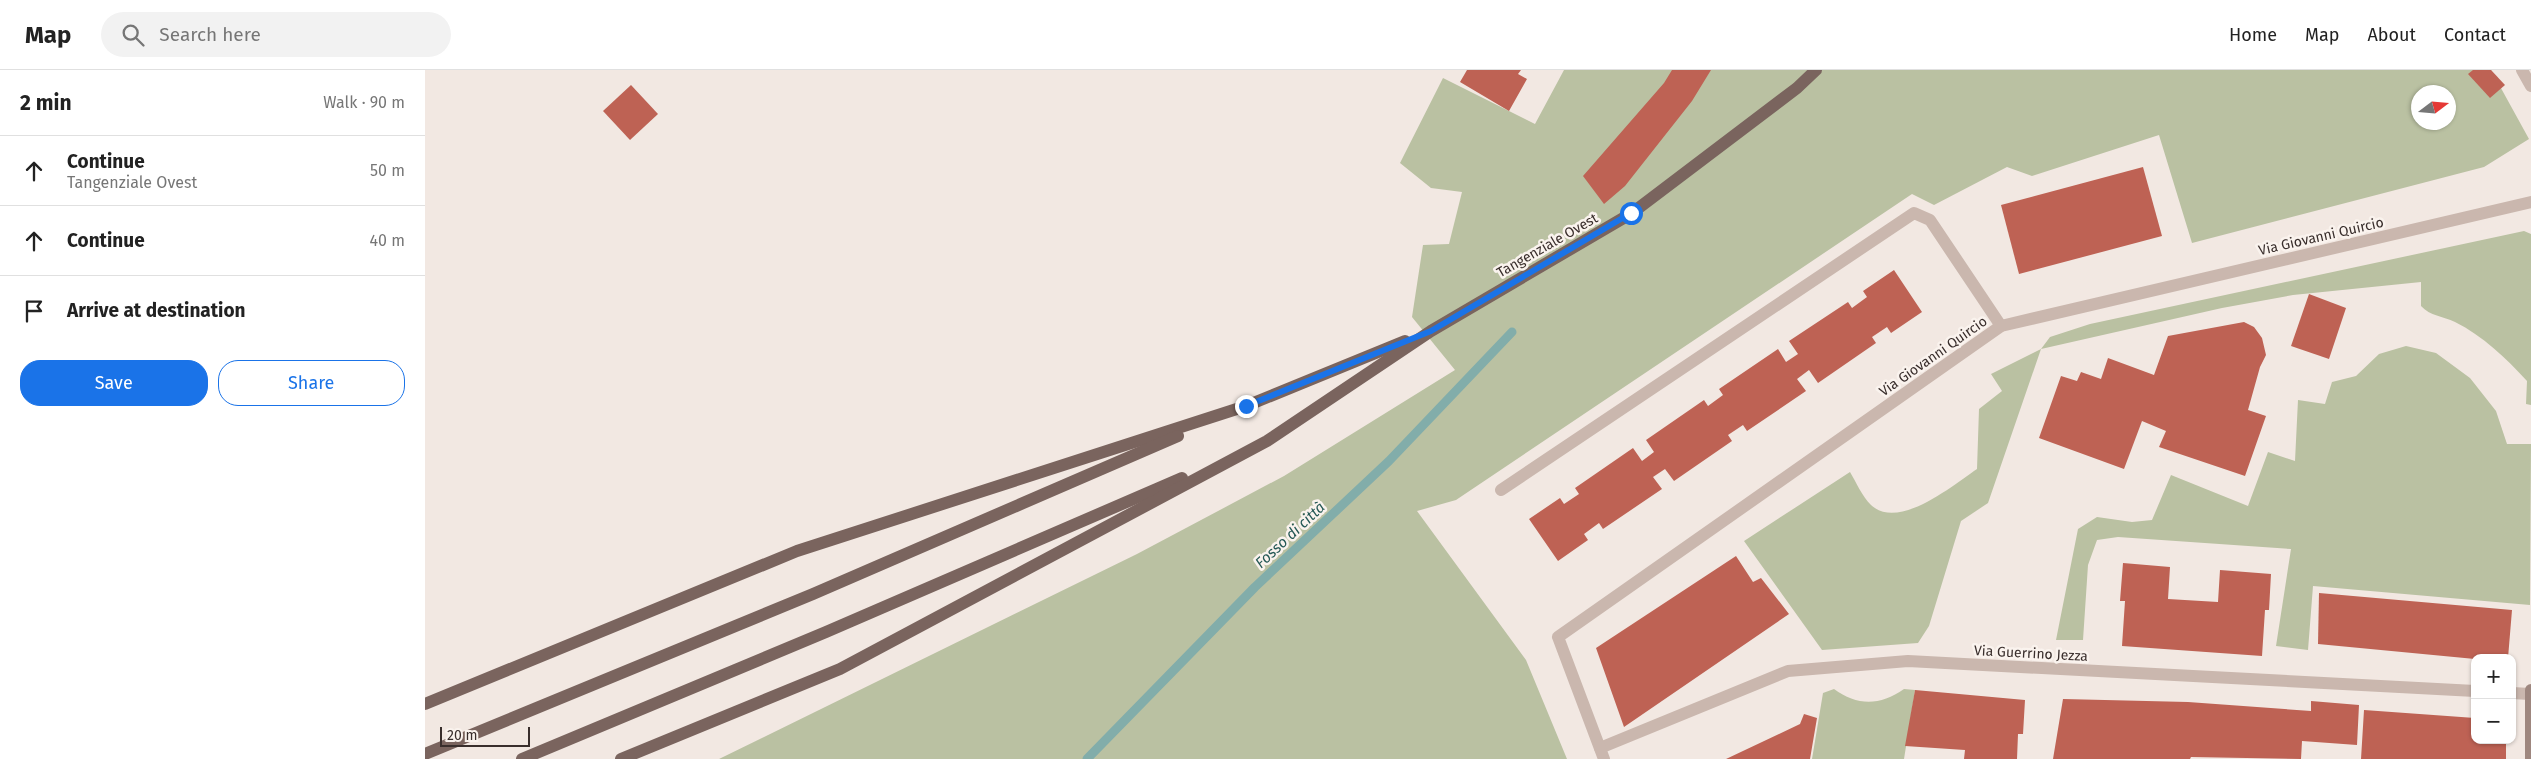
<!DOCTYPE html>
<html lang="en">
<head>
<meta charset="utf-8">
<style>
  body { margin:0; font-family:"Fira Sans",sans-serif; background:#f2f2f2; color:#222 }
  .controls { position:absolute; right:15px; bottom:15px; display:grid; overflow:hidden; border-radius:10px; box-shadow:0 1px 4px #0004 }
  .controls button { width:45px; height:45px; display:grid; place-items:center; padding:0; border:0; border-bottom:1px solid #e0e0e0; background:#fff; color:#222; font:25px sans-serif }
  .compass { position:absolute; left:1986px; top:15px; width:45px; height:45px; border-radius:50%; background:#fff; box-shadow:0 1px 4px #0004; rotate:74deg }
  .scale { position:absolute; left:15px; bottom:12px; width:90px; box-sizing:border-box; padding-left:5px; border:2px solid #392e2c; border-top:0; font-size:14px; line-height:18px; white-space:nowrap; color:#392e2c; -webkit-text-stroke:4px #faf3ee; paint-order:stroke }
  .stop { position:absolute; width:15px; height:15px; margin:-11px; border:4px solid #1a73e8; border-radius:50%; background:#fff }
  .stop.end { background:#1a73e8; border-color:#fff; box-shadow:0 1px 5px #0008 }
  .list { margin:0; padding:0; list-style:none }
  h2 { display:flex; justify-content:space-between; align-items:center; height:65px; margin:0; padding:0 20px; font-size:21px }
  h2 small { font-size:16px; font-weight:400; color:#767676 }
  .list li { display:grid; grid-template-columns:32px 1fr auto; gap:15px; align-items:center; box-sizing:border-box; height:70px; padding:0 20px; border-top:1px solid #e0e0e0 }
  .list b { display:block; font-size:19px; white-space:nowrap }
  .list p { margin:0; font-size:16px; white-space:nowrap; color:#767676 }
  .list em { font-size:16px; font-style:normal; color:#767676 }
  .actions { display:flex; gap:10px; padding:15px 20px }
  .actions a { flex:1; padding:11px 0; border:1px solid #1a73e8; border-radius:20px; text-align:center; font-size:18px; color:#1a73e8 }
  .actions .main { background:#1a73e8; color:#fff }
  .icon { flex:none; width:28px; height:28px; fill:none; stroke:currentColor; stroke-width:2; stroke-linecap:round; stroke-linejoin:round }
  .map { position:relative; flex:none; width:2106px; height:689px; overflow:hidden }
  header { display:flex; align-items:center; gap:30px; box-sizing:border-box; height:70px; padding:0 25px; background:#fff; border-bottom:1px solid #e0e0e0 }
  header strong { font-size:24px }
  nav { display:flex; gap:28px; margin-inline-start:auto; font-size:18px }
  .search { width:350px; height:45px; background:#f2f2f2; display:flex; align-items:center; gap:12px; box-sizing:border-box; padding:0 18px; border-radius:28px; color:#767676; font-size:19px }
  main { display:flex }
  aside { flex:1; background:#fff }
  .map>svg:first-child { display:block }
</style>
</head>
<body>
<header>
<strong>Map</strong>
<div class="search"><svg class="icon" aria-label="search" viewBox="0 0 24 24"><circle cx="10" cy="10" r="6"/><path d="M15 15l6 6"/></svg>Search here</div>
<nav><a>Home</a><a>Map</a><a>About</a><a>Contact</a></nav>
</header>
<main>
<aside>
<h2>2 min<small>Walk · 90 m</small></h2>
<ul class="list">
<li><svg class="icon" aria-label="ahead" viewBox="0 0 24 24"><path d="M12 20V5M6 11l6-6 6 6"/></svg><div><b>Continue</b><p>Tangenziale Ovest</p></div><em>50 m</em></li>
<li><svg class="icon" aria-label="ahead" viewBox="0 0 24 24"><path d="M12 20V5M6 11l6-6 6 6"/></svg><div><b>Continue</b></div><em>40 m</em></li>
<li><svg class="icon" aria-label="arrive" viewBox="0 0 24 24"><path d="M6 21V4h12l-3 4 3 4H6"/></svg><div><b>Arrive at destination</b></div></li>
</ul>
<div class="actions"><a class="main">Save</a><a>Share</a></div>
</aside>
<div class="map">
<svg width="2106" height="689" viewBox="0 0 2106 689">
  <rect width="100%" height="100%" fill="#f2e8e2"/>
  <g fill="#bac1a2" fill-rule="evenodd">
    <path d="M1139 0H2066L2104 69 2059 97 1767 173 1734 65 1607 106 1582 97 1509 135 1487 124 1031 430 992 441 1101 590 1142 689H294L712 484 859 406 1030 300 987 247 998 175 1024 174 1037 122 1006 118 975 93 1018 8 1110 54ZM1994 22H2024V52H1994Z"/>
    <path d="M2099 161 2106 164V335L2101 334 2102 311C2081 288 2058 266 2030 252 2018 246 2005 246 1996 236V212L1868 225 1797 238 1616 279 1563 433 1536 451 1504 556 1493 573 1397 580 1319 471 1425 402C1431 412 1437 426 1446 435 1474 461 1528 415 1552 399L1554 339 1577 321 1566 304 1616 279 1625 267 1665 254Z"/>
    <polygon points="1981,276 2011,283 2045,308 2071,341 2082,374 2106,374 2105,535 1888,516 1883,580 1851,576 1866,479 1693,467 1672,470 1663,495 1658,570 1631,570 1653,459 1672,447 1707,452 1727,450 1746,405 1823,436 1843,382 1870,391 1873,330 1900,334 1907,312 1931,306 1954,284"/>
    <path d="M1409 619C1432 636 1455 636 1479 619L1490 620 1479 689H1387L1398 623Z"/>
  </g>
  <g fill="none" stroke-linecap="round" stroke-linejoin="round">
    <polyline stroke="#82adaa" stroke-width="9" points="662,689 830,517 964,391 1087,262"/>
  </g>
  <g fill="#be6254">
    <polygon points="1042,0 1096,0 1093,4 1102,9 1084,41 1035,12"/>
    <polygon points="1247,0 1286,0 1267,31 1200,116 1179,134 1158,106 1239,13"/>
    <polygon points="2048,0 2066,0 2080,15 2065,28 2043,4"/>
    <polygon points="206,15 233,44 205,70 178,41"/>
    <polygon points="1718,97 1737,166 1594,204 1576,135"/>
    <polygon points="1469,200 1497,242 1466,263 1462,257 1447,267 1451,273 1393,313 1384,300 1372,309 1381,321 1322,361 1318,355 1303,365 1307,371 1249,411 1240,399 1228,407 1237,419 1178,459 1174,453 1159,464 1163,470 1133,491 1104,449 1135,428 1139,434 1154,424 1150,418 1208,378 1217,391 1229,382 1221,370 1279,330 1283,336 1298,325 1294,319 1353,279 1361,292 1373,284 1364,271 1423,232 1427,238 1442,227 1438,221"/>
    <polygon points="1884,224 1921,238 1904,289 1866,276"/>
    <polygon points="1819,252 1829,257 1837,268 1841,285 1835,297 1823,340 1841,346 1820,406 1734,377 1741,361 1717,351 1699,399 1614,368 1636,306 1652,311 1656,302 1676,309 1683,288 1729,305 1743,266"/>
    <polygon points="1311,486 1328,512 1336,508 1364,544 1199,657 1171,578"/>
    <polygon points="1698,493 1745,497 1743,529 1793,532 1795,500 1846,504 1844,540 1840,540 1837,586 1697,576 1700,531 1695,531"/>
    <polygon points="1894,523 2087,540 2083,588 2050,589 1893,574"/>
    <polygon points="1490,620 1600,630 1598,664 1593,664 1592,689 1539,689 1540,680 1480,676"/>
    <polygon points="1638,629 1763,632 1886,641 1886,631 1934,635 1932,675 1877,671 1876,689 1766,687 1765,689 1628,689"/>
    <polygon points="1939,640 2050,648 2050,670 2081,670 2081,689 1936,689"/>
    <polygon points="1379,644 1392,648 1385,689 1301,689 1375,654"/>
  </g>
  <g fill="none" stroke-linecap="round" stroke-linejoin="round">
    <polyline stroke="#cab7ae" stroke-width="12" points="1076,420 1489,143 1505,150 1576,256"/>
    <g stroke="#cab7ae" stroke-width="12">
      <polyline points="2097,0 2106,16"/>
      <polyline points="2087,623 2105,624"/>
      <polyline points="1175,678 1363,601 1483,591 2050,621"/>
      <polyline points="1179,689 1133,567 1576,256 2106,132"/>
    </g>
    <polyline stroke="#9e877f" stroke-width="12" points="2106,689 2106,620"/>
    <g stroke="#7a645e" stroke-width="12">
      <polyline points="0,634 372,481 821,336 980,271"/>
      <polyline points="0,684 388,524 753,366"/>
      <polyline points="97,689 401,562 757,408"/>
      <polyline points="196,689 415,599 842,371 1006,261 1207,143 1372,18 1391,0"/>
    </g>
  </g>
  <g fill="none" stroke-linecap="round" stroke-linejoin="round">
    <polyline stroke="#1a73e8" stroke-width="6" points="821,336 1006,261 1206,143"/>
  </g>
  <g text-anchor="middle" stroke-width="5" stroke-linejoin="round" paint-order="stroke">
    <g font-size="14" fill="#392e2c" stroke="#faf3ee">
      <text transform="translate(1896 166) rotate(-13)" y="5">Via Giovanni Quircio</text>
      <text transform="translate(1122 175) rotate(-30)" y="5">Tangenziale Ovest</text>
      <text transform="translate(1508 286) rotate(-35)" y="5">Via Giovanni Quircio</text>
      <text transform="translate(1606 583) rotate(3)" y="5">Via Guerrino Jezza</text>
    </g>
    <g font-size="15" font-style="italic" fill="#245855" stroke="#faf3ee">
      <text transform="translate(865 465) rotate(-43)" y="5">Fosso di città</text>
    </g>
  </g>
</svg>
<div class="controls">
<button>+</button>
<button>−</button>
</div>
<svg class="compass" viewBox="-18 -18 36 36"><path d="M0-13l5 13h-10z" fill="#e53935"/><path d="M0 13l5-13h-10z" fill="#767676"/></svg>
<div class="scale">20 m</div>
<div class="stop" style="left:1206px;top:143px"></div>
<div class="stop end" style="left:821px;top:336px"></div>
</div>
</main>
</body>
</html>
